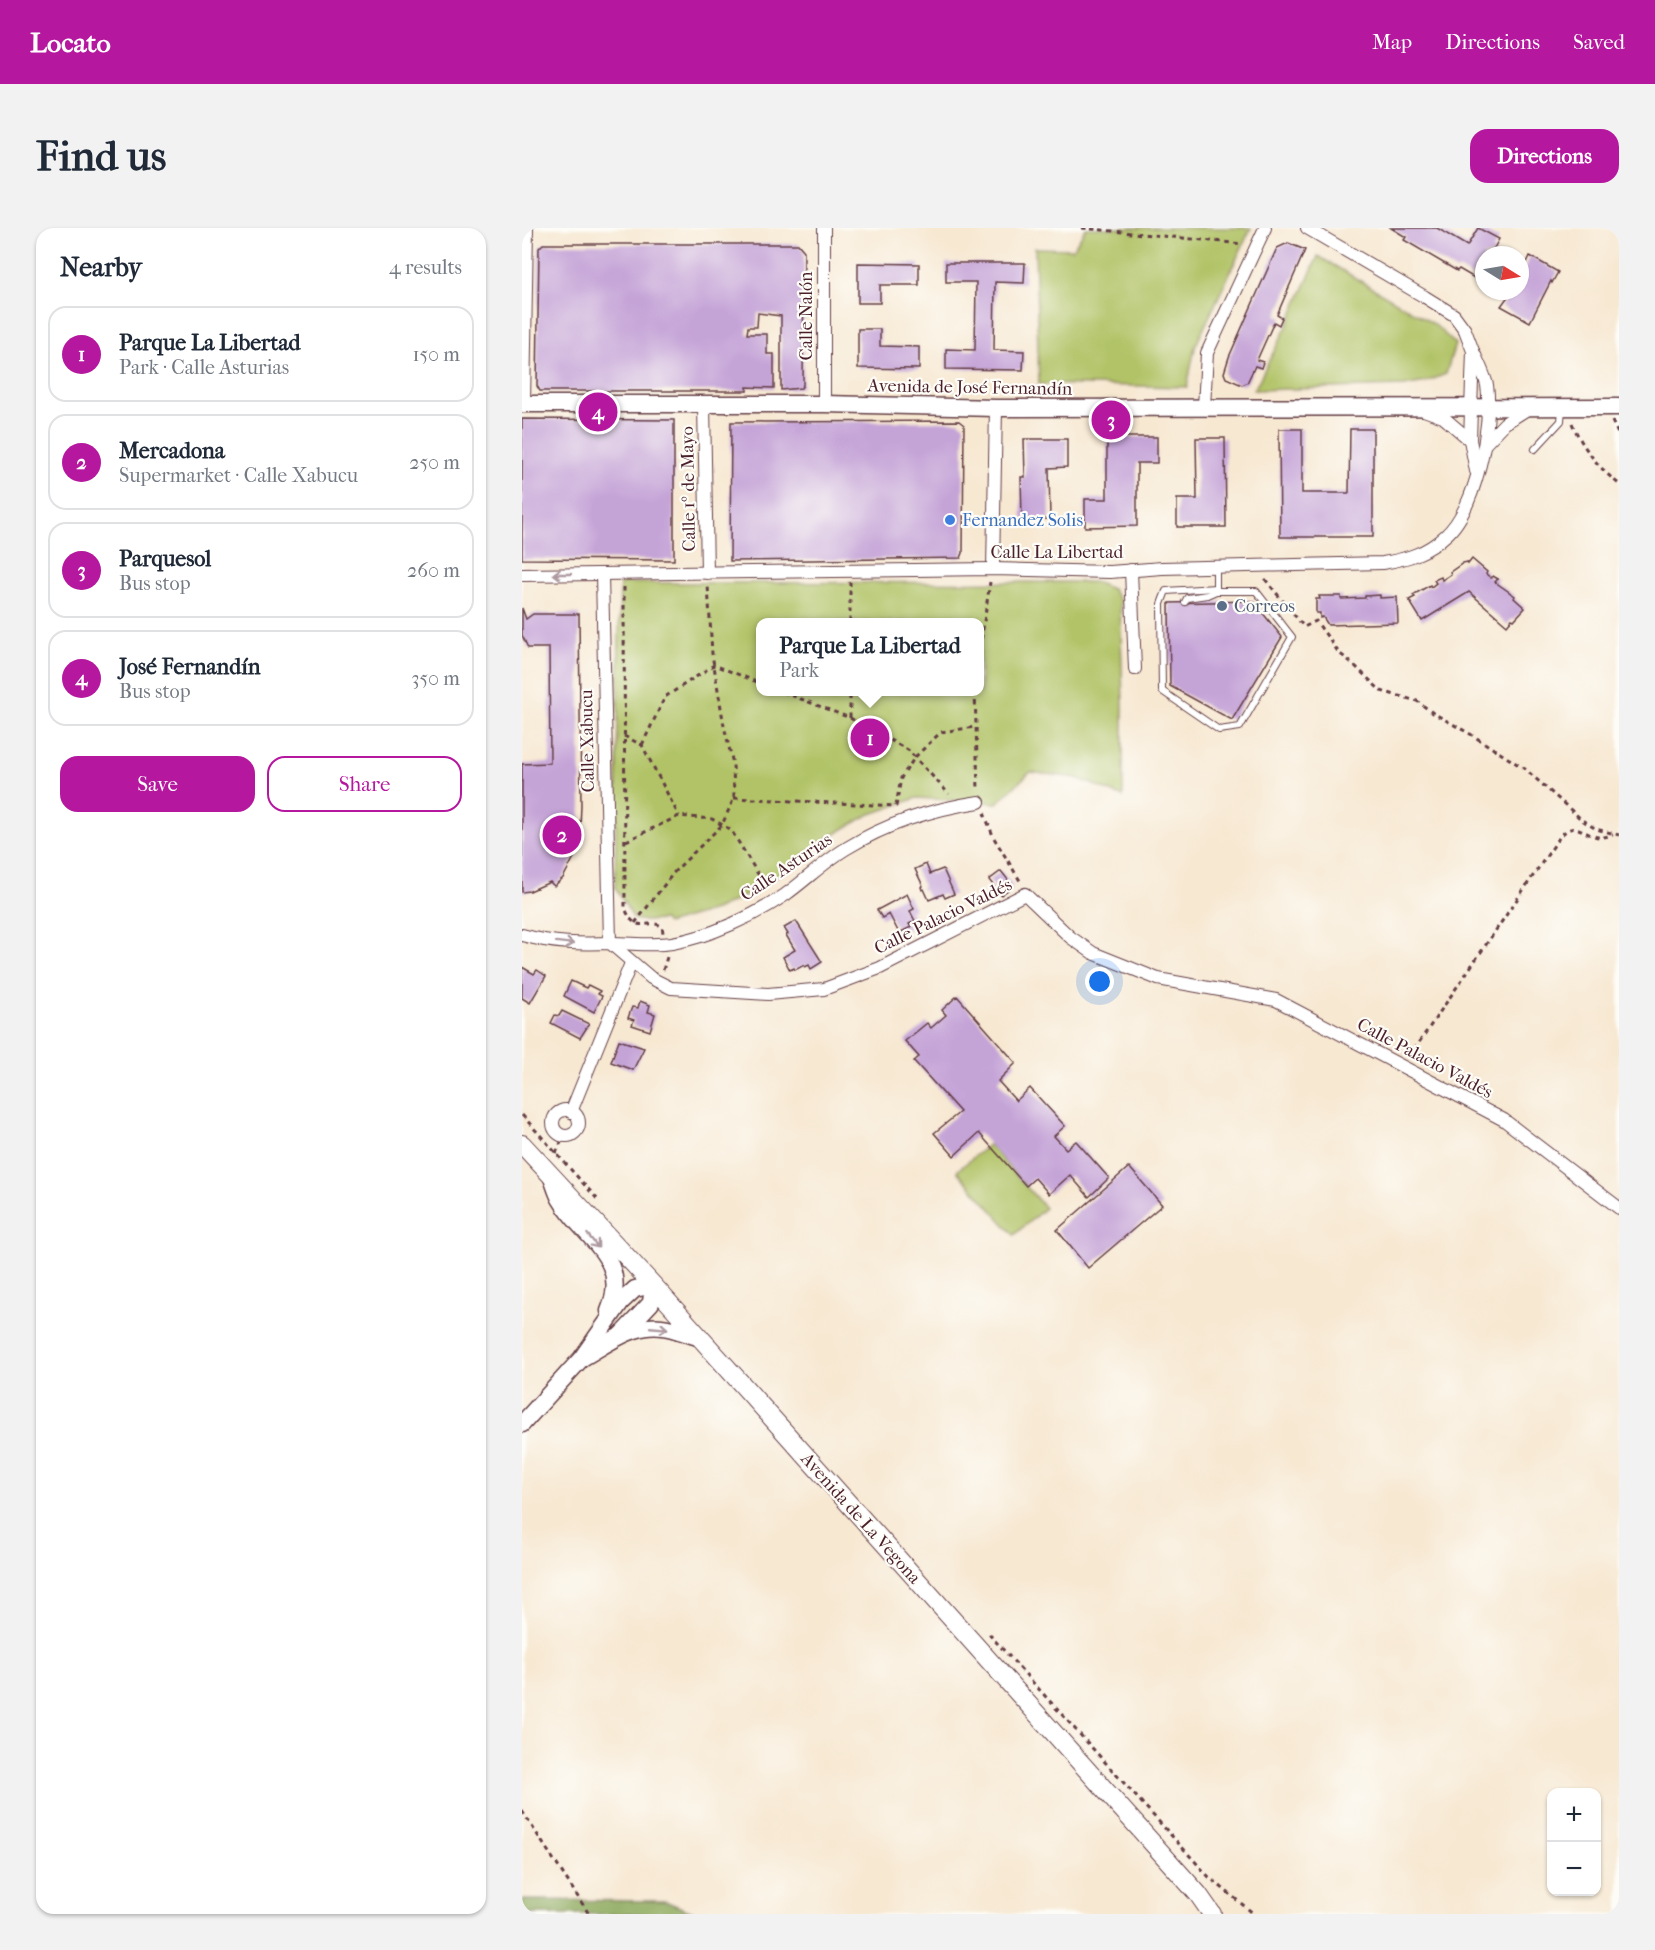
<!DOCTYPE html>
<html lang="en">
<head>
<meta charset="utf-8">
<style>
  body { margin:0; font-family:"IM FELL French Canon",serif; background:#f2f2f3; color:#1f2937 }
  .controls { position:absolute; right:18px; bottom:18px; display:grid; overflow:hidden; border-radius:12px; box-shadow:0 2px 4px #0004 }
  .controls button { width:54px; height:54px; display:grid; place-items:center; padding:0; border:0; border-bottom:2px solid #e0e1e3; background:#fff; color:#1f2937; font:30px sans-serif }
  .compass { position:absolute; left:953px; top:18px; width:54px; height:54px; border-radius:50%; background:#fff; box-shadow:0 2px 4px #0004; rotate:101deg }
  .you { position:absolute; left:578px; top:754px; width:21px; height:21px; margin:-15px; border:4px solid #fff; border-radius:50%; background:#1a73e8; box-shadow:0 0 0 9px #1a73e833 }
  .badge { display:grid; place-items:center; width:39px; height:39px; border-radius:50%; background:#b5179e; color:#fff; font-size:20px; font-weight:700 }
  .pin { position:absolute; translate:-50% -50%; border:3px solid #fff; box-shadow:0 2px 6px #0006 }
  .popup { position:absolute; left:234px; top:390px; width:228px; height:78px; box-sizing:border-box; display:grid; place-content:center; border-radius:12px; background:#fff; filter:drop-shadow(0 2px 4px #0005); font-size:20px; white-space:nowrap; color:#747a83 }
  .popup b { font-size:22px; color:#1f2937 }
  .popup::after { content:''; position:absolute; left:50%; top:100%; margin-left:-12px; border:12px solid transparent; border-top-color:#fff }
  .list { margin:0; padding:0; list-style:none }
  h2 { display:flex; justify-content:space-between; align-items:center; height:78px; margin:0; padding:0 24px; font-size:26px }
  h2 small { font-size:20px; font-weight:400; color:#747a83 }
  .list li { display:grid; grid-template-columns:39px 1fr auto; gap:18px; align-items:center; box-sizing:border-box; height:96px; margin:0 12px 12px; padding:0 12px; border:2px solid #e0e1e3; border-radius:18px }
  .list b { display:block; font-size:22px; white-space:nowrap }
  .list p { margin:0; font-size:20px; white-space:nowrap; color:#747a83 }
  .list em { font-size:20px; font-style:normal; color:#747a83 }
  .actions { display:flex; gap:12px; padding:18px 24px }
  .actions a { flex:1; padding:14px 0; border:2px solid #b5179e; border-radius:18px; text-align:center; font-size:21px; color:#b5179e }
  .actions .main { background:#b5179e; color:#fff }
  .map { position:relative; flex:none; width:1097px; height:1686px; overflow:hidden; border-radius:18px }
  header { display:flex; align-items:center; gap:36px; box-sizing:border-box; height:84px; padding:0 30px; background:#b5179e; color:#fff }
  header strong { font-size:28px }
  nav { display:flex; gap:33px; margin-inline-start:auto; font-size:21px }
  .intro { display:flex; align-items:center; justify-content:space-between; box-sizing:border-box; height:144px; padding:0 36px }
  h1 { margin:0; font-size:42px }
  .button { padding:15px 27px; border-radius:18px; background:#b5179e; color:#fff; font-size:21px; font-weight:700 }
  main { display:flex; gap:36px; padding:0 36px }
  aside { flex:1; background:#fff; border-radius:18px; box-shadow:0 2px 4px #0004 }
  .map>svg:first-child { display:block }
</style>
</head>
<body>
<header>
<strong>Locato</strong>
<nav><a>Map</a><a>Directions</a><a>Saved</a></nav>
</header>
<div class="intro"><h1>Find us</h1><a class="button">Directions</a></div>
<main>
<aside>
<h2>Nearby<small>4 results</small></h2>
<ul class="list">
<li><span class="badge">1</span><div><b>Parque La Libertad</b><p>Park · Calle Asturias</p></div><em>150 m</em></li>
<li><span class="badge">2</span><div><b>Mercadona</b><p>Supermarket · Calle Xabucu</p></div><em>250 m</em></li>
<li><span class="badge">3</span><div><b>Parquesol</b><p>Bus stop</p></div><em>260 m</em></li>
<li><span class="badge">4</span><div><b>José Fernandín</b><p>Bus stop</p></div><em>350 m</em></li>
</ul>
<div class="actions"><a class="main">Save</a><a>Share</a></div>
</aside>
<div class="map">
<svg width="1097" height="1686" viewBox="0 0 1097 1686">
  <rect width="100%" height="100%" fill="#fdfcf7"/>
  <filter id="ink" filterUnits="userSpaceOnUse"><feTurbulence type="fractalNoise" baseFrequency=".0167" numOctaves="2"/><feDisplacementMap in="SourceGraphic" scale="12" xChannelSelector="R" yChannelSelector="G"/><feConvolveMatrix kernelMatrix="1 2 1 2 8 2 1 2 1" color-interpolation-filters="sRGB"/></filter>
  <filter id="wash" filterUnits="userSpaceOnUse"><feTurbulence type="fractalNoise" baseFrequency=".008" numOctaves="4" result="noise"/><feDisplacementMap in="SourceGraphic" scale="24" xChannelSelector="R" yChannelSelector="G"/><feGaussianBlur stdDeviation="1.35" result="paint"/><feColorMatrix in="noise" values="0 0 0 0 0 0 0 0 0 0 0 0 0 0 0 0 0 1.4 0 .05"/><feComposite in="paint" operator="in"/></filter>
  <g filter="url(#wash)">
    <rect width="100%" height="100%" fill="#f7e8d2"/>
    <g fill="#b1c366" stroke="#7e7148" stroke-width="1.5" fill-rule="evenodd">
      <polygon points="564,0 729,0 673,119 665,159 517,156 513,20 551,21"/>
      <polygon points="796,28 912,96 933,116 924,146 904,154 882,158 732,162 765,98"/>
      <path d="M573 354 590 361 598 373 601 476V569L555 550 508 544 475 575 395 570 346 587 299 614 249 652 221 669 193 682 145 696 142 692 123 693 112 691 93 660 98 355ZM238 394H458V464H238Z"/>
      <polygon points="467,916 523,980 492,1007 435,943"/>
    </g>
    <polygon fill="#8ca95b" stroke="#6b6443" stroke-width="1.5" points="0,1672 143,1673 175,1686 0,1686"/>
    <g id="blocks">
      <g fill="#c4a3d7">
        <polygon points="869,0 915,0 945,18 956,0 977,11 971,22 973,24 971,27 962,27 962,43 960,45 958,44 954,51 937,41 935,43 882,12 884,9"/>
        <polygon points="766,15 783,22 755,87 760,90 757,97 752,94 735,132 741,134 739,140 733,138 725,155 720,157 704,150 702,145 707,129 755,20"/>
        <polygon points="21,16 276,16 282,23 281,157 279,160 259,162 259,88 236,85 235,99 226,99 225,106 245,106 245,126 252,126 252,160 225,159 225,163 18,163 15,158 17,20"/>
        <polygon points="1008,28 1036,44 1030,55 1029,53 1008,94 979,78 990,63 998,63 998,50"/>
        <polygon points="336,35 397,36 397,57 358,57 358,75 336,75"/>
        <polygon points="424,35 503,35 502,55 473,54 472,122 502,123 501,142 424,141 424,121 453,122 454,54 424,54"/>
        <polygon points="336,101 358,101 358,118 397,119 397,141 336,140"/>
        <polygon points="0,191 152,192 152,332 0,331"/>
        <polygon points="437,193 442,197 441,325 439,330 208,333 209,194"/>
        <polygon points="757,201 780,201 780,265 827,265 828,201 851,201 851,309 758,309"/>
        <polygon points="585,209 635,209 635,235 615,235 615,298 563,299 563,271 585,271"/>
        <polygon points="674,210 703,210 704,299 655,299 655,271 675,271"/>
        <polygon points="502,211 545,211 545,239 527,240 528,291 500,291 499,249 503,249"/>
        <polygon points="950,331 965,344 964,346 969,350 971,348 976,351 973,354 993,368 992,370 1003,380 992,392 990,391 985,397 947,364 900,393 887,372 893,369 891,367 908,357 909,359 914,355 912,352 919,349 920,352 929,346 928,344 941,335 945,334 946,336"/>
        <polygon points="858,367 858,370 875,369 876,395 806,397 801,389 798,390 798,385 794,385 794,371 798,371 797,368 819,368 819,371 843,370 843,368"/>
        <polygon points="731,373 760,409 710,492 648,458 647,375"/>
        <polygon points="0,380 4,391 11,386 57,386 59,578 57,620 41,650 32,658 28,654 8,663 0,664 0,536 28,535 27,420 6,420 0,407"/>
        <polygon points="404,636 408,646 421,641 432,666 423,670 421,666 407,672 402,661 400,662 399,659 401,658 393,641"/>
        <polygon points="479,643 491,658 479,667 467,652"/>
        <polygon points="385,666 392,681 388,683 393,693 387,696 389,699 377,705 367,686 360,690 355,682"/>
        <polygon points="274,693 300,734 289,741 287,737 283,739 282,737 273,742 272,740 268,742 261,729 273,722 264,707 266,706 262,700"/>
        <polygon points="0,739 12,746 15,742 24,748 8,775 0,770"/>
        <polygon points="49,753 64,760 66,757 78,763 76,766 80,768 72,784 42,768"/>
        <polygon points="435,768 494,835 476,853 494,873 508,860 543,898 532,908 544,921 554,913 587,950 567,969 548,947 527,966 513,950 504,958 457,905 432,928 412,905 438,884 392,833 397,829 383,813 405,795 409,800 424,787 420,782"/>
        <polygon points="118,773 128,777 126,784 133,786 128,803 110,797 112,792 106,790 110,779 116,780"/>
        <polygon points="40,783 67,796 58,810 29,795 33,787 37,788"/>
        <polygon points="97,812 122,820 111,842 89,834"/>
        <polygon points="607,939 640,977 566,1040 535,1002"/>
      </g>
    </g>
  </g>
  <g filter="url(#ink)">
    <use href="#blocks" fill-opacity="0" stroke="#643d44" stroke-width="1.5"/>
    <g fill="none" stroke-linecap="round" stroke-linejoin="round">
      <g stroke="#643d44" stroke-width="8">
        <g id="lane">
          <polyline points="1013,221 1039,193 1040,181"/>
          <polygon points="694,360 694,363 734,363 770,409 718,499 697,502 640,463 639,376 644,363"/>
          <polyline points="694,360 694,339"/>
          <polyline points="663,374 665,370 685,367 694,363"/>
        </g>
      </g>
      <g stroke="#643d44" stroke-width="14">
        <g id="street">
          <polyline points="785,0 903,69 932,87 943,102 951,123 948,212 954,243"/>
          <polyline points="2,176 5,0"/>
          <polyline points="182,176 185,345"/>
          <polyline points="302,176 302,0"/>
          <polyline points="682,179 685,125 743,0"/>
          <polyline points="902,182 921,189 948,212"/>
          <polyline points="963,216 983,195 1007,180"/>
          <polyline points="471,341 474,180"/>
          <polyline points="609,342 613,441"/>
          <polyline points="80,346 88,715"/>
          <path d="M0 347 471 341 588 344 640 340 861 335C885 331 905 325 923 308 954 282 971 196 965 157 962 145 956 134 951 123"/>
          <path d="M0 707C32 716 58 716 90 715 110 715 131 718 150 715 187 709 232 688 263 667 284 652 303 633 325 620 366 595 410 581 457 574"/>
          <polyline points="88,715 129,750 149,760 246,766 302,761 358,740 503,666 548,709 571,725 636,751 754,772 982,892 1097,980"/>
          <circle cx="44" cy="895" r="13"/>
          <polyline points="49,884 109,735"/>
        </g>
      </g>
      <g stroke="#643d44" stroke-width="19">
        <g id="secondary">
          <polyline points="0,176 302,176 474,180 1097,179"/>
          <path d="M30 950C33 957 35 966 39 972 62 1012 109 1030 87 1083"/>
          <path d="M62 1129C85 1116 112 1095 140 1099 152 1100 164 1106 176 1109"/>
          <polyline points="0,1196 59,1131 99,1074 113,1061 131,1057 129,1075 98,1108"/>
        </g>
      </g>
      <g stroke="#643d44" stroke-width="20">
        <polyline id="primary" points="0,916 131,1057 676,1666 690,1686"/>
      </g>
      <g stroke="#643d44" stroke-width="3" stroke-dasharray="4.5 4.5" stroke-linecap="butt">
        <polyline points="560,0 721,16"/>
        <polyline points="1090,193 1097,208"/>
        <path d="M1050 195C1059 217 1077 241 1097 256"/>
        <polyline points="743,351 782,399 794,393 817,425 830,435 859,463 895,473 911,485 950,507 1003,541 1060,592 1074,601 1097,607"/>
        <path d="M102 359 103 680C114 708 124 690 140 698L141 705"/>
        <polyline points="328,394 328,354"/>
        <polyline points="458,420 468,354"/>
        <polyline points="261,464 328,490 386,522 427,566"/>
        <polyline points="453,464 456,562"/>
        <polyline points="328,490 328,464"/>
        <polyline points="102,508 120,517 157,588"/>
        <polyline points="120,517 143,469 192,437 238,455"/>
        <polyline points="212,570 374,578 379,550 393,529 419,504 453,499"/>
        <polyline points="462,585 472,610 500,656"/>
        <polyline points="104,613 157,588 190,591 209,602 244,659"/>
        <polyline points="113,695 153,643 200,597 212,570 211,536 202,498 190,426 186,357"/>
        <polyline points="141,742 145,729"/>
        <path d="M887 829 1039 607C1056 592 1059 606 1076 609 1081 610 1086 608 1091 607"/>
        <polyline points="0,887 77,973"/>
        <polyline points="34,925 42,908"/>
        <polyline points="467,1406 687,1649 732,1686"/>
        <polyline points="0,1583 67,1686"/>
      </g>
      <use href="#lane" stroke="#fff" stroke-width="6"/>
      <use href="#street" stroke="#fff" stroke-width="12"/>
      <use href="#secondary" stroke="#fff" stroke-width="16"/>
      <use href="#primary" stroke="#fff" stroke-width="18"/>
    </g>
    <defs><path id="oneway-shaft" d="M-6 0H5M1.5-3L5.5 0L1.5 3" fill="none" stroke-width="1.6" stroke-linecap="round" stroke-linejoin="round" transform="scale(1.5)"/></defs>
    <g stroke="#ae9aa0">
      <use href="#oneway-shaft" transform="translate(40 346) rotate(180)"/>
      <use href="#oneway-shaft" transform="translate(43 715) rotate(7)"/>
      <use href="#oneway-shaft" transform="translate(71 1013) rotate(51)"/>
      <use href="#oneway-shaft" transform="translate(137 1100) rotate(5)"/>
    </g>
  </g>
  <circle fill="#3f7fe0" stroke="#fdfcf7" stroke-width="2" cx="428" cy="292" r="6"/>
  <circle fill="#5c6f8a" stroke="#fdfcf7" stroke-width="2" cx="700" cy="378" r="6"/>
  <g text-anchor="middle" stroke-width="4.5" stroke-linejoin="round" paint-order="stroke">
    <g font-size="18" fill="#4a1f2b" stroke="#fdfcf7">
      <text transform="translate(284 88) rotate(-90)" y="6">Calle Nalón</text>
      <text transform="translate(448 159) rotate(1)" y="6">Avenida de José Fernandín</text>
      <text transform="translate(166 261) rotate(-91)" y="6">Calle 1º de Mayo</text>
      <text x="535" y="330">Calle La Libertad</text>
      <text transform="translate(65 513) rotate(-91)" y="6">Calle Xabucu</text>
      <text transform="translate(264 639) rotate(-34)" y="6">Calle Asturias</text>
      <text transform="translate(421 688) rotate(-26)" y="6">Calle Palacio Valdés</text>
      <text transform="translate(903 830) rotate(28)" y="6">Calle Palacio Valdés</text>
      <text transform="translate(339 1290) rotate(48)" y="6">Avenida de La Vegona</text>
    </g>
    <g font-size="18" fill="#366cbe" stroke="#fdfcf7" text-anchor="start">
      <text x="440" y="298">Fernandez Solis</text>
    </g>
    <g font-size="18" fill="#4e5e75" stroke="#fdfcf7" text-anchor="start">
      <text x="712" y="384">Correos</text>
    </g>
  </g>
</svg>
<div class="controls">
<button>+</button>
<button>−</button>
</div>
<svg class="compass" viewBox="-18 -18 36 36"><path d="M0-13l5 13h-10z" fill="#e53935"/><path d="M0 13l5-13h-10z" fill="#747a83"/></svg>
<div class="you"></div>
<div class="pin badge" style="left:348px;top:510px">1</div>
<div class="popup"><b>Parque La Libertad</b>Park</div>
<div class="pin badge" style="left:40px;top:607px">2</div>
<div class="pin badge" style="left:589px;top:192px">3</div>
<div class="pin badge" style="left:76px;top:184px">4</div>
</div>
</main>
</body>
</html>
